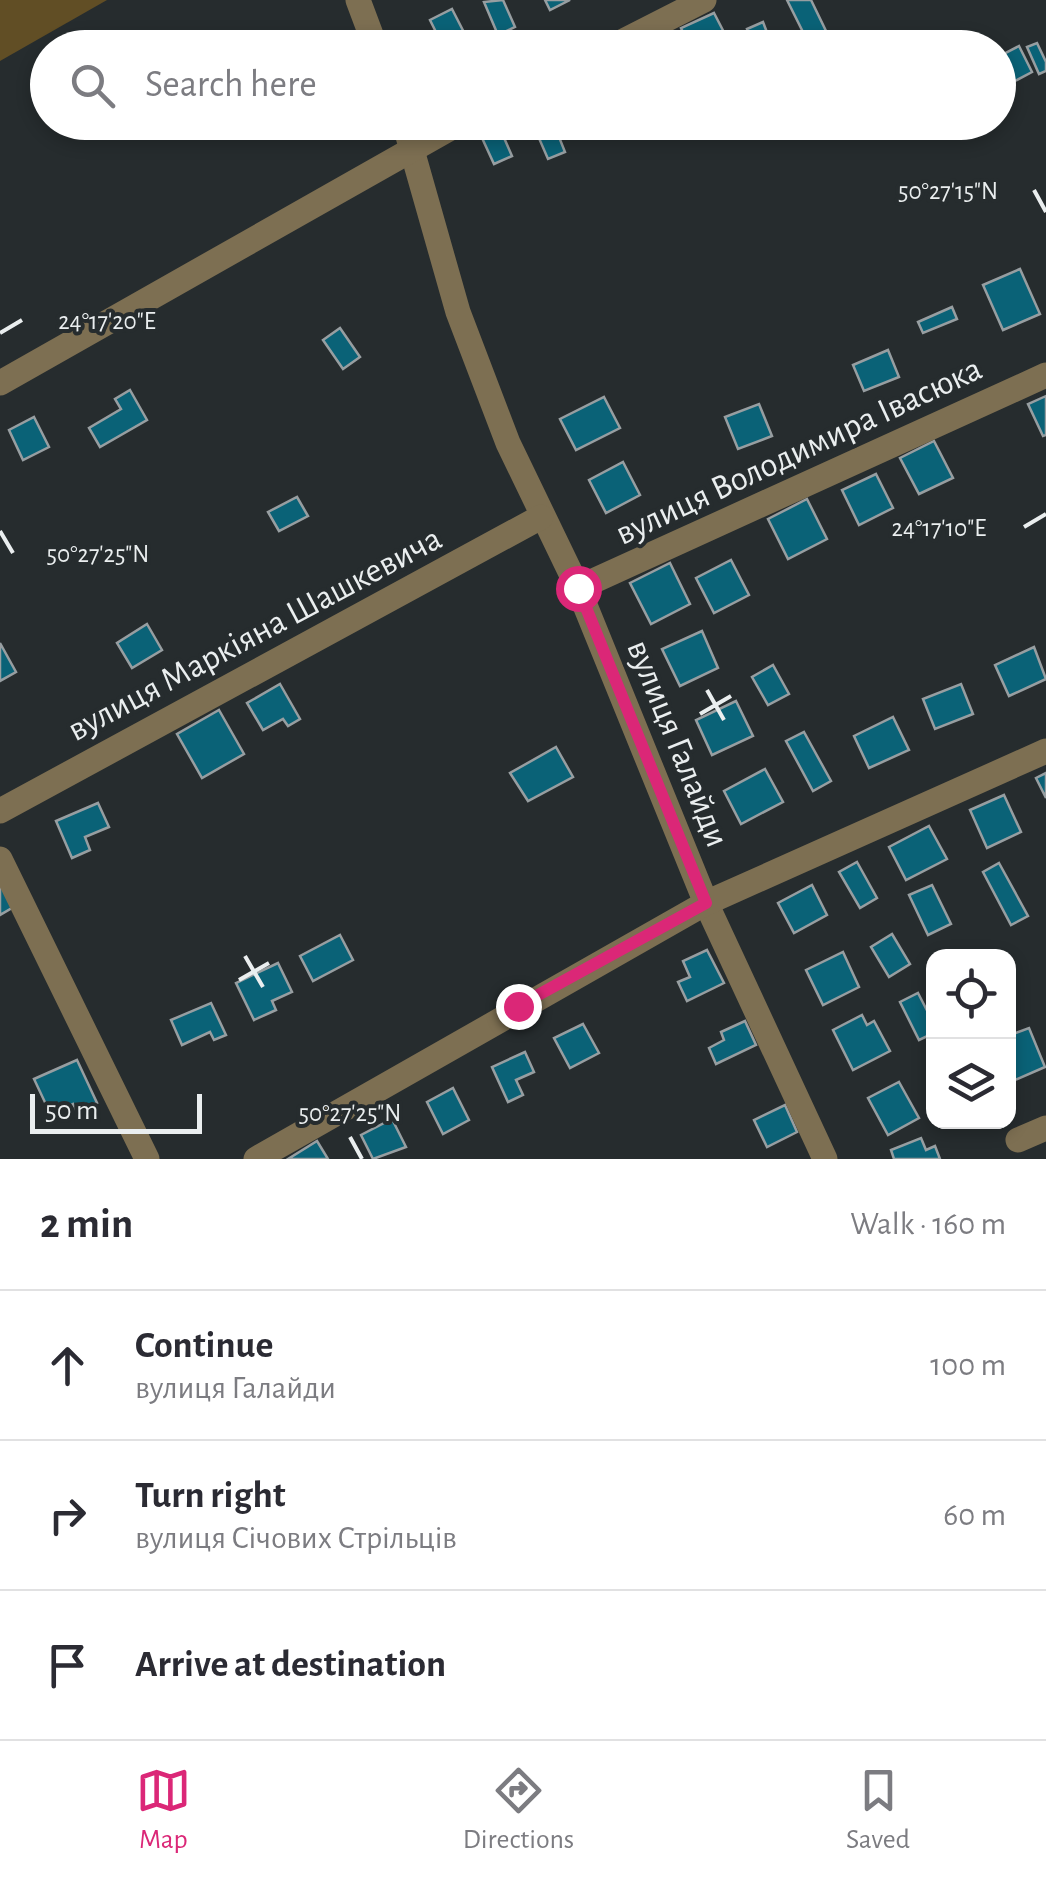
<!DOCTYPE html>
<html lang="en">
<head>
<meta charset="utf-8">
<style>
  body { margin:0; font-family:"Alegreya Sans",sans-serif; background:#f2f2f3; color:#2b2b33 }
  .controls { position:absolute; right:30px; bottom:30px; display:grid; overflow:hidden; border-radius:20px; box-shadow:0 5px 15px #0003 }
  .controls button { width:90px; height:90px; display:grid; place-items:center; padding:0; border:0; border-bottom:2px solid #e1e1e2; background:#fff; color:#2b2b33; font:50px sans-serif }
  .scale { position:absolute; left:30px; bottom:25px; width:172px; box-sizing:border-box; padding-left:10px; border:5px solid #eaeeef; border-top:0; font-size:28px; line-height:35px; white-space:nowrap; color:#eaeeef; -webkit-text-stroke:8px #262c2e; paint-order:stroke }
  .stop { position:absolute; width:30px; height:30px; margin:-22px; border:8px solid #db2777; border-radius:50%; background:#fff }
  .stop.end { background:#db2777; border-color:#fff; box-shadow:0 2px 10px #0008 }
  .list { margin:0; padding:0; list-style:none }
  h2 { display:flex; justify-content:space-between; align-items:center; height:130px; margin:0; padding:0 40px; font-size:42px }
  h2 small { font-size:32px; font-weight:400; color:#7c7c81 }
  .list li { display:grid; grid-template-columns:65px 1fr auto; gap:30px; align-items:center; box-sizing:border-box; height:150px; padding:0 40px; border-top:2px solid #e1e1e2 }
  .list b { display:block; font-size:38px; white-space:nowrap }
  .list p { margin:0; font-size:32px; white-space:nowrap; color:#7c7c81 }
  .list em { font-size:32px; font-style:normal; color:#7c7c81 }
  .icon { flex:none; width:55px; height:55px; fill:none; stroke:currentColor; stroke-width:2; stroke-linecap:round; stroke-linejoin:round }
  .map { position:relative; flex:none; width:1046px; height:1159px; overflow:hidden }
  .search { position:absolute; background:#fff; box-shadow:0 5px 15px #0003; left:30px; right:30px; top:30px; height:110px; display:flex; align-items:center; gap:25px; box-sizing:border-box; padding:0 35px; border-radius:55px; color:#7c7c81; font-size:38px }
  .sheet { height:580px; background:#fff }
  nav { display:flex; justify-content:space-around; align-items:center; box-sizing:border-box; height:140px; border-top:2px solid #e1e1e2; background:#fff; font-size:28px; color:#7c7c81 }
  nav a { display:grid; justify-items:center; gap:5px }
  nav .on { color:#db2777 }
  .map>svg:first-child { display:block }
</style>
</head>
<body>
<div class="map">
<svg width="1046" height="1159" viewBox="0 0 1046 1159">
  <rect width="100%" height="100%" fill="#262c2e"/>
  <polygon fill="#614e25" points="0,0 107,0 0,61"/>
  <g fill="#0a6277" stroke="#979ea1" stroke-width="2.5">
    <polygon points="503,0 515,27 498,35 484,2"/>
    <polygon points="545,0 570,0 550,10"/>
    <polygon points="787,0 811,0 826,31 807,40"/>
    <polygon points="452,9 472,48 444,48 430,20"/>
    <polygon points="714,13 729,42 718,48 690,48 681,28"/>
    <polygon points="763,22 773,48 754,48 747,29"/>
    <polygon points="1037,43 1046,62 1046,71 1039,74 1027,47"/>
    <polygon points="1019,46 1032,72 1000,89 998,57"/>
    <polygon points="486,122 497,122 512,156 494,164 477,127"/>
    <polygon points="553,122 565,152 548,159 535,129"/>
    <polygon points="1020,269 1040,314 1003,330 983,285"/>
    <polygon points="952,307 957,319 923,333 918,322"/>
    <polygon points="340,328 360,357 343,369 323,340"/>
    <polygon points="888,350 899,377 864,391 853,365"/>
    <polygon points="130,390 147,420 100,447 89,428 121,409 115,399"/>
    <polygon points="1046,396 1046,435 1043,436 1028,404"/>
    <polygon points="604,397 620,428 576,450 560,419"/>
    <polygon points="759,404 772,436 738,449 725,417"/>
    <polygon points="34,417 49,447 23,460 9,430"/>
    <polygon points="934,441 953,478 919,494 900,458"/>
    <polygon points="623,462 640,495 606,513 589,480"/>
    <polygon points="876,474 893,508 859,525 842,490"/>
    <polygon points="297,497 308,516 279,531 268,512"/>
    <polygon points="807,499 827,539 788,559 768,519"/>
    <polygon points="731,560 749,595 714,613 696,578"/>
    <polygon points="670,563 690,604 651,624 630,583"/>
    <polygon points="147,624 162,650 132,668 117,643"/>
    <polygon points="702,631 718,668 680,686 662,649"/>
    <polygon points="0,643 16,672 0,681"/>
    <polygon points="1034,647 1046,679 1009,696 995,665"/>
    <polygon points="773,665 789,694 768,705 752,677"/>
    <polygon points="280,684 300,719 288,726 283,719 263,730 247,703"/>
    <polygon points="961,684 973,714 935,729 923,699"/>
    <polygon points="736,701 753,736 712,755 696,720"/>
    <polygon points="219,710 244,754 202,778 177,734"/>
    <polygon points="893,717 909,750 869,768 854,736"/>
    <polygon points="804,732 831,781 813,791 786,741"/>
    <polygon points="556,747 573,777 528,801 510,773"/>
    <polygon points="765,769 783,802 741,824 724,791"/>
    <polygon points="1046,773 1046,798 1036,778"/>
    <polygon points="1004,795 1021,832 987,848 970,810"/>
    <polygon points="98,803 109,827 85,837 90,850 72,858 56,821"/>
    <polygon points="929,826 947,859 906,880 889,847"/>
    <polygon points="857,862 877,898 860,908 839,872"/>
    <polygon points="999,863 1028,916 1011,925 983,872"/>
    <polygon points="0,876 17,905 0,915"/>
    <polygon points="812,885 827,915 794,933 778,903"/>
    <polygon points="932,885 951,924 928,935 909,895"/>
    <polygon points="892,934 910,964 889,977 871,947"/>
    <polygon points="340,935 353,960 313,981 300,956"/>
    <polygon points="707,950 724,983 687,1001 678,982 690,977 683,961"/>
    <polygon points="843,952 859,987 823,1005 806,970"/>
    <polygon points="278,963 292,992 272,1001 276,1010 254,1020 236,983"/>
    <polygon points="918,993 934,1024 934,1033 919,1040 900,1002"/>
    <polygon points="211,1003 226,1035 214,1040 210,1032 182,1045 171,1020"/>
    <polygon points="862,1015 867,1025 874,1021 890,1051 853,1070 833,1030"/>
    <polygon points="745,1021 756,1045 716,1064 709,1048 724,1040 721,1032"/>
    <polygon points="583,1024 599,1053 570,1068 554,1038"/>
    <polygon points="1029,1028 1045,1067 1008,1083 1008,1036"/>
    <polygon points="525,1052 534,1072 516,1080 523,1095 508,1102 492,1067"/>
    <polygon points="77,1060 97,1103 77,1112 73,1104 51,1115 34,1079"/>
    <polygon points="899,1082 919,1118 888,1135 868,1098"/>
    <polygon points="453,1088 469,1120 443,1134 427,1102"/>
    <polygon points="785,1105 797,1132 767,1147 754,1120"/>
    <polygon points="392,1119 406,1147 373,1159 361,1135"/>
    <polygon points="921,1138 926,1150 935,1146 940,1159 894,1159 891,1150"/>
    <polygon points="317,1141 328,1159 288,1159"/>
  </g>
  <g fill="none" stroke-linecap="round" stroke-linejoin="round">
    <g stroke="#7d6f52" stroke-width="25">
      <polyline points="358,0 376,48"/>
      <polyline points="610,48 704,0"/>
      <polyline points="404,122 458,312 508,443 578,588 706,903 825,1159"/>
      <polyline points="0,383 461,122"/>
      <polyline points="578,588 1046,375"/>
      <polyline points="0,811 541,517"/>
      <polyline points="0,859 147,1159"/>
      <polyline points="1018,1140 1046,1128"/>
      <polyline points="256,1159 706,903 1046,751"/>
    </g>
  </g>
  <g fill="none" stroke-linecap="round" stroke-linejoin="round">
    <polyline stroke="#db2777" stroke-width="12" points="518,1006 706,903 578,588"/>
  </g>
  <path fill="none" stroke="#eaeeef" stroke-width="4" d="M1034 190 1046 212M0 333 22 320M1024 527 1046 514M0 531 13 553M707 690 724 720M700 714 731 696M245 956 263 987M239 980 269 963M350 1137 362 1159"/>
  <g text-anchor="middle" stroke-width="8" stroke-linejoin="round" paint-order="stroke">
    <g font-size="35" fill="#eaeeef" stroke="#262c2e">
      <text transform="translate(798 450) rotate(-25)" y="12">вулиця Володимира Івасюка</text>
      <text transform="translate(254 633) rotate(-28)" y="12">вулиця Маркіяна Шашкевича</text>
      <text transform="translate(679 743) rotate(68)" y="12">вулиця Галайди</text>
    </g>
  </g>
  <g font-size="25" text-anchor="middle" fill="#eaeeef" stroke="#262c2e" stroke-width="8" stroke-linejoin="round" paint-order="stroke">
    <text x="948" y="199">50°27'15"N</text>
    <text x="107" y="329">24°17'20"E</text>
    <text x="939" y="536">24°17'10"E</text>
    <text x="98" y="562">50°27'25"N</text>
    <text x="350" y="1121">50°27'25"N</text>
  </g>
</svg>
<div class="controls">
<button><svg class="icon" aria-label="locate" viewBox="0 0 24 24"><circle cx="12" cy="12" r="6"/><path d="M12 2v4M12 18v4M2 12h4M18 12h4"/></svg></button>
<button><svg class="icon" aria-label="layers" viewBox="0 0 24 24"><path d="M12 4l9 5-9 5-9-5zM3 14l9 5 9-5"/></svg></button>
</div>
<div class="scale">50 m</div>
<div class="stop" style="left:578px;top:588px"></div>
<div class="stop end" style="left:518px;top:1006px"></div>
<div class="search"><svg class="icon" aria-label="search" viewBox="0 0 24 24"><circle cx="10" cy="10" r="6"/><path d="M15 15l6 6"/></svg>Search here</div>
</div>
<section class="sheet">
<h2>2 min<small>Walk · 160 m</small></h2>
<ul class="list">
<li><svg class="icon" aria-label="ahead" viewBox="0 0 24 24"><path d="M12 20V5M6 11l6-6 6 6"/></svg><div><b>Continue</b><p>вулиця Галайди</p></div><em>100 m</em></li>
<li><svg class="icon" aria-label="right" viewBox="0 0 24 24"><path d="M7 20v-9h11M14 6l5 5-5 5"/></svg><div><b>Turn right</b><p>вулиця Січових Стрільців</p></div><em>60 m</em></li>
<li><svg class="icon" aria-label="arrive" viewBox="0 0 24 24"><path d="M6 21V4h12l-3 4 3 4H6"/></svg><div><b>Arrive at destination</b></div></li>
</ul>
</section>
<nav>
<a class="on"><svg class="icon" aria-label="map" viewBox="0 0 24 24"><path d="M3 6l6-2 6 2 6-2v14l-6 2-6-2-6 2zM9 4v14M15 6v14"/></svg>Map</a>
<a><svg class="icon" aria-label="directions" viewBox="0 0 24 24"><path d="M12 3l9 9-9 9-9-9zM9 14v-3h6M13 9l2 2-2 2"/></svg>Directions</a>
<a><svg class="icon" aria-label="saved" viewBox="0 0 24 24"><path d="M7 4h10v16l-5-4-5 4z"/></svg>Saved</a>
</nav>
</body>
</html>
